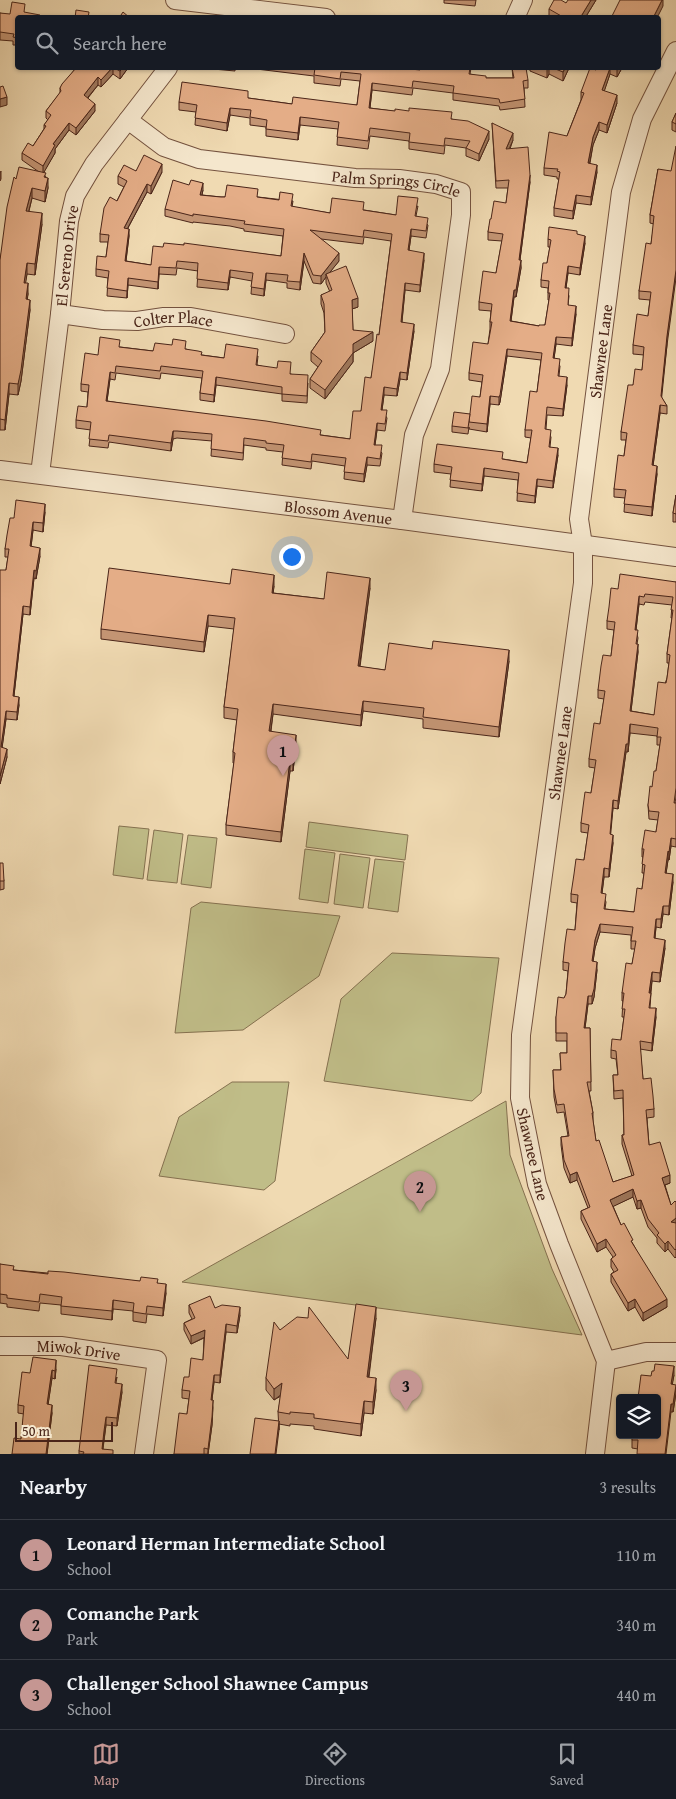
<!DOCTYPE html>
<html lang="en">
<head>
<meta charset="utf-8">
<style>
  body { margin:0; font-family:"Gentium Book Plus",serif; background:#242831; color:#f1f3f6 }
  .controls { position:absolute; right:15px; bottom:15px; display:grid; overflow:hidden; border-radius:5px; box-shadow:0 1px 4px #0004 }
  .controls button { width:45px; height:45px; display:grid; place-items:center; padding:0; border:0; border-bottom:1px solid #363941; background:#171b24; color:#f1f3f6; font:25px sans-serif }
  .scale { position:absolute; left:15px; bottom:12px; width:98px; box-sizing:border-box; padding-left:5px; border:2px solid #4a2519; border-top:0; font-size:14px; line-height:18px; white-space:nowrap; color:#4a2519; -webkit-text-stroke:4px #f5e7cd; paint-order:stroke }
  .you { position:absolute; left:291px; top:556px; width:18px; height:18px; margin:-12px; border:4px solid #fff; border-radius:50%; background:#1a73e8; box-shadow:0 0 0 8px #1a73e833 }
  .badge { display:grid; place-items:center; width:32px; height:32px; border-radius:50%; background:#c59692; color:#111; font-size:16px; font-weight:700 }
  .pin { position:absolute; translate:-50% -41px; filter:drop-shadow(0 1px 2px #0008) }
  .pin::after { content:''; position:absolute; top:26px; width:18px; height:15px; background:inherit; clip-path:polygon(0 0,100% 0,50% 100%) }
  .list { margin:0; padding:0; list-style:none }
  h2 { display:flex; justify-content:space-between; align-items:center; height:65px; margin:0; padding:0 20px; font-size:21px }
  h2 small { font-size:16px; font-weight:400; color:#9ea1a6 }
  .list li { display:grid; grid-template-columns:32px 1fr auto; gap:15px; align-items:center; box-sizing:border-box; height:70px; padding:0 20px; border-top:1px solid #363941 }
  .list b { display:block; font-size:19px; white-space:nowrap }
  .list p { margin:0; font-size:16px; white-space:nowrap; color:#9ea1a6 }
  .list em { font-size:16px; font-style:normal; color:#9ea1a6 }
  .icon { flex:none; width:28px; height:28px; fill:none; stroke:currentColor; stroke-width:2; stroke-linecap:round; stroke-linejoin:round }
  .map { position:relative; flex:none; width:676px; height:1454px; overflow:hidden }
  .search { position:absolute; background:#171b24; box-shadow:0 1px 4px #0004; left:15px; right:15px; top:15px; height:55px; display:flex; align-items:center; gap:12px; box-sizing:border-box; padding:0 18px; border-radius:5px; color:#9ea1a6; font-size:19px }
  .sheet { height:275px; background:#171b24 }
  nav { display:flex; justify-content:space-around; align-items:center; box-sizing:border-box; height:70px; border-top:1px solid #363941; background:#171b24; font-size:14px; color:#9ea1a6 }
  nav a { display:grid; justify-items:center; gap:2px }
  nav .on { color:#c59692 }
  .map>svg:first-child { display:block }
</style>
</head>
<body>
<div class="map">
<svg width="676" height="1454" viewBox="0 0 676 1454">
  <rect width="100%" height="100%" fill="#f0dab2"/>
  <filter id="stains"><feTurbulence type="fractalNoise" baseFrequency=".004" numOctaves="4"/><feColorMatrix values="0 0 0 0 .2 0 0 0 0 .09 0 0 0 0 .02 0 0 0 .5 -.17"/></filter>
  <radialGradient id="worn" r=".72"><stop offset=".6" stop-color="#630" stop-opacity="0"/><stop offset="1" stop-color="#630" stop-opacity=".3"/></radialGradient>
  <g fill="#c0bd88" stroke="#857150">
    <polygon points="309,822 408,835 405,860 306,847"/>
    <polygon points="119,826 149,829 143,879 113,875"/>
    <polygon points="154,830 183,834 177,883 147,880"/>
    <polygon points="188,835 217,838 211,888 181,884"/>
    <polygon points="305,849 335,853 328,903 299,899"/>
    <polygon points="340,854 370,858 363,908 334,904"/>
    <polygon points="375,859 404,862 398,912 368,908"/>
    <polygon points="201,902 340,916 319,976 243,1030 175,1033 191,908"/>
    <polygon points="392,953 499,958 481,1093 472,1101 324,1081 341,999"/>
    <polygon points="232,1082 289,1082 275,1181 264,1190 159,1176 179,1117"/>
    <polygon points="506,1101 510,1155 552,1269 582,1335 182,1282"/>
  </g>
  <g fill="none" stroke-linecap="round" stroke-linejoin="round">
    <g stroke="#74523f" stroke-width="20">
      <g id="minor">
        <polyline points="175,0 326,18"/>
        <polyline points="515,18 523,0"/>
        <path id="s1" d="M128 120 164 147 199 159 355 178 399 179 436 184 461 192V215L440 369 414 435 402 520"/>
        <path id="s2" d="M60 314 103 320 137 321 164 317H191L285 334"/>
        <path id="s3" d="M0 470 402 520 676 557"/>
        <path id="s4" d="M40 474 60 314 69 221 75 196 94 164 168 68"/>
        <path id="s5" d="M0 1346H61L157 1360 144 1454"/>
        <polyline points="606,1361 646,1352 676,1352"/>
        <path id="s6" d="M595 1454 606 1361 559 1244 537 1184 520 1098 521 1035 583 583V545L579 519 621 192 642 119 676 51"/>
      </g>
    </g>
    <use href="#minor" stroke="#f5e7cd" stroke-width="18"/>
  </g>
  <g fill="#c49574" stroke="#4a2519" fill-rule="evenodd">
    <polygon points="444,0 476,0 475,6 444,3"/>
    <polygon points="596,0 585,18 549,18 549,9 566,3"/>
    <polygon points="0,13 18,18 18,45 13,45 13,41 0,40"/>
    <polygon points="76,68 128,68 120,79 113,74 101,87 98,85 88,98 95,111 76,135 69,130 55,149 55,153 43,173 46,177 48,188 45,202 32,198 29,211 42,224 35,275 27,274 25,283 28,294 27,299 30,310 21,381 18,395 9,394 5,430 0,430 0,260 16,179 39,172 22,160 22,153 33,146 44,129 44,125 48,120 46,118 46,111 60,93 60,88"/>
    <polygon points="202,68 235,68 235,71"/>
    <polygon points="248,68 401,68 420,70 471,68 470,74 486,78 513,78 512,68 528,80 528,88 524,88 525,107 500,110 499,106 453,100 453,93 413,88 412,95 372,90 370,108 452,119 489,139 479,161 466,156 466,148 445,145 444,154 409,149 409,141 370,136 368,149 337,145 338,129 309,126 300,125 298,140 266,136 266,127 250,125 250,118 230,115 227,131 195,125 196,112 179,110 179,102 248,98 292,104 357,105 360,81 341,79 340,86 314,83 314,76"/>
    <polygon points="530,68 569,68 563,81 549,74 547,78 530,71"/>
    <polygon points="597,68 622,68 617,77 610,74 604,91 617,103 607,133 599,130 593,145 590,163 597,172 591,205 576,203 573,219 554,216 554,208 559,179 557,179 557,177 544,175 544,168 567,136 581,100 581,92"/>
    <polygon points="676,113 676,132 672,130 672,122"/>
    <polygon points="492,123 513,140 510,149 530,182 520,260 521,268 516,297 514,297 511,321 539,326 545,325 549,300 548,300 548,288 541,287 541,280 547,263 550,247 548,247 548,239 577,235 585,243 580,275 568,273 566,288 569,296 568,305 576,314 572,346 556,344 554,358 560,366 559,376 567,385 563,416 547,415 546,429 551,437 550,447 558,455 553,488 537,486 535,503 517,501 518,480 484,476 482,491 450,487 451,474 434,472 434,464 503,459 527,463 531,438 525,437 525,430 537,392 541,360 507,356 500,402 499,405 490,404 487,432 469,429 469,427 468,434 452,432 452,426 470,414 480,397 482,382 469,380 469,373 488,344 490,329 490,322 491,311 479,310 479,302 496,273 502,241 488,240 488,232 491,219 506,203 508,188 496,188"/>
    <polygon points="658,169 667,345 661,397 667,406 667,414 660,413 653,466 657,474 652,516 624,512 625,498 614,497 614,489 624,456 626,440 621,440 621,432 633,385 642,370 644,355 633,354 633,345 648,316 650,300 639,299 639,291 651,244 654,224 650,223 650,215"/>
    <polygon points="136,171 162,172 151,194 147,192 128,228 129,236 126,261 151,265 163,247 184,245 281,256 283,236 244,231 244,229 230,226 193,222 193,223 165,216 165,209 203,190 202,195 221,197 258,197 293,201 292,207 330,213 364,210 396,215 418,206 416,216 428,225 426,238 411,236 409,250 424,260 420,292 405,290 402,322 414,331 407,380 400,379 397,396 384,395 382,410 387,418 385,431 377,430 375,445 382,453 380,466 367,465 364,482 344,479 345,466 312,461 311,469 282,465 283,452 266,450 266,448 244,445 243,460 211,456 212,441 177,438 173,439 171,451 109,442 108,448 89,446 91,430 76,428 76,420 87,407 88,392 81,391 81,384 98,355 120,347 153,351 186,349 202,355 224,358 258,356 257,365 291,374 308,383 307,403 282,401 282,394 216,385 214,402 200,400 200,393 202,378 161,373 160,379 116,373 115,380 110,379 107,401 321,435 350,439 361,411 371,378 379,335 391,241 364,237 363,244 321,239 339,261 329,273 358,307 352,309 353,330 373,341 353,353 353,362 325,399 310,388 310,379 318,367 311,361 311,352 325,332 324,313 321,304 321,295 330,292 326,283 326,277 321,284 313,283 304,261 300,290 287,288 287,283 266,280 264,296 251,294 252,281 230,277 228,290 197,287 198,271 177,268 176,275 159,274 158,289 128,285 127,298 107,296 108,278 96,276 96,269 106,257 108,242 100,242 100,234 124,187 118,184 118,176"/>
    <polygon points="676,495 676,522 673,522 673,513"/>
    <polygon points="45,512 43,532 33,530 31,547 40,556 36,579 34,578 30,615 23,614 14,696 19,705 17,720 6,719 2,747 7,757 0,784 6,570 8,557 5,557 5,549 14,518"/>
    <path d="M676 582V797L675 803H676V847L671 846 669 860H668L666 873 673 882 669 915 663 914 661 928 656 927 655 938 665 948 660 982 652 981 651 993 650 1008 656 1017 652 1051 640 1049 643 1079 654 1109V1117L647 1118 649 1145 670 1183 665 1185 671 1205 676 1202V1257L675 1258 668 1249 665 1252 657 1243V1238L648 1227 641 1208 637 1209 633 1197 613 1206 621 1225 633 1244 667 1307 643 1321 635 1307 628 1311 611 1282V1274L614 1272 611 1267V1259L613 1257 606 1247 597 1252 581 1219V1211L588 1208 577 1180 570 1183 564 1168 561 1145V1137L568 1136 564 1112 557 1113 554 1097 553 1070H561L560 1053H567V1041H556V1017L566 994 568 971 563 970V962L575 930 577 903 571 902V894L584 860 588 833 581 832V823L591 793 595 768 589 767V759L600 724 604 699 598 698V690L611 656 614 630 607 629V621L618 589ZM645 602 672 605 671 618H672L667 654V663H669L667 678 654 715 631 711 638 652 637 644 638 638 636 630 639 604 644 605ZM630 733 657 736V745H660L656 771 648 805 649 819 658 820 656 832 642 849V857H643L642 873H644L642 889 634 912 605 909 606 902 602 893 604 877H609L613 843 610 834 613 808 618 809 626 752H628ZM600 932 631 935V949H635L632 964 622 993V1001H623L622 1017H624L621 1040 611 1050V1058L616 1059 618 1075H613L614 1099 623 1098 624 1135H622V1144L632 1176 613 1182 596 1141 593 1121V1113L589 1091H591L590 1028H585L588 1004H592L594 997 597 970 593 961 595 948Z"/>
    <polygon points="230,584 274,586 273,593 324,599 370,588 360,667 385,670 509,661 499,737 423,728 423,719 363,711 361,726 273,714 271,731 296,745 293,771 290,771 281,842 226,835 226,825 234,763 233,763 233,752 237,720 224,718 224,707 234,629 208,626 204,652 101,639 101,629"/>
    <polygon points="0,863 4,881 4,889 0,890"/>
    <polygon points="0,1264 14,1270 158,1283 166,1293 163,1316 147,1314 146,1323 133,1321 133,1311 113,1309 112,1320 61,1314 61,1305 40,1303 39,1311 7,1307 7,1304 0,1303"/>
    <polygon points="189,1305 215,1308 240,1315 237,1333 226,1332 220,1383 214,1382 212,1400 213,1408 212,1425 208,1454 174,1454 187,1414 189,1399 182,1398 182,1390 189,1377 203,1360 204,1338 191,1344 184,1330 184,1323 192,1319 189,1313"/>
    <polygon points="376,1318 369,1377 376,1390 373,1414 364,1413 361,1436 314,1429 314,1426 290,1424 290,1426 279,1424 279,1430 278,1412 281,1396 274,1400 266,1390 266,1378 280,1330 348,1359"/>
    <polygon points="56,1369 55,1379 52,1378 48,1404 52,1413 47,1454 12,1454 21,1439 24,1414 18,1413 18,1405 30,1373"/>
    <polygon points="674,1375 672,1384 676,1393 673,1412 671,1412 638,1449 632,1448 632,1440 651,1376"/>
    <polygon points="117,1377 116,1383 122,1392 117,1426 106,1425 103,1449 113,1454 79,1454 79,1451"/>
  </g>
  <g fill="#a0795e" stroke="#4a2519">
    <polygon points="591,0 596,0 585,18 580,18"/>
    <polygon points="662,0 663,0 663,6 657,18 653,18"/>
    <polygon points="112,68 113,68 113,74 101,87 101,80"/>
    <polygon points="123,68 128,68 120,79 120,71"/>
    <polygon points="548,68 549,68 549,74 547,78 547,70"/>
    <polygon points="565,68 569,68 563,81 563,72"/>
    <polygon points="610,68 610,74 602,98 602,90"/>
    <polygon points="618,68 622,68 617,77 617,69"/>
    <polygon points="98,77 98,85 84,102 84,95"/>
    <polygon points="372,83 372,90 369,115 369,108"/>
    <polygon points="617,95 617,103 607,133 607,125"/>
    <polygon points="7,97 7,105 0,107 0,99"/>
    <polygon points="95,104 95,111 76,135 76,128"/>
    <polygon points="230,108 230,115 227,131 227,123"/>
    <polygon points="300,117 300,125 298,140 298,133"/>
    <polygon points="599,122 599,130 593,145 588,171 588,163 593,137"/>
    <polygon points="69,123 69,130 55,149 55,153 43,174 43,166 53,144"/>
    <polygon points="489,131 489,139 479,161 479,154"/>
    <polygon points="513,133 513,140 506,156 506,149"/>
    <polygon points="162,164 162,172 151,194 151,186"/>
    <polygon points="597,165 597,172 591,205 591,197"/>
    <polygon points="1,171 1,179 0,181 0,173"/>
    <polygon points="530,175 530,182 519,267 519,260"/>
    <polygon points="48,178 48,188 45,202 45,191"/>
    <polygon points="203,183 203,190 200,202 200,195"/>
    <polygon points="147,184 147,192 124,235 124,228"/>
    <polygon points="32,188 32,198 26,222 26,211"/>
    <polygon points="576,195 576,203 573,219 573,211"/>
    <polygon points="42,213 42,224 35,275 35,264"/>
    <polygon points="129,229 129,236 125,268 125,261"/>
    <polygon points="411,229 411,236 408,257 408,250"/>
    <polygon points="585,236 585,243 580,275 580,268"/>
    <polygon points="304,253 304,261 300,290 300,282"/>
    <polygon points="339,253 339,261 327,276 326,274 326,277 321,284 321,276"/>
    <polygon points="424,253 424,260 420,292 420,285"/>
    <polygon points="521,260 521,268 516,297 516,290"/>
    <polygon points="27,263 27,274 24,294 24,283"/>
    <polygon points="568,266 568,273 565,295 565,288"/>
    <polygon points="159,267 159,274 158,289 158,282"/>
    <polygon points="230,270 230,277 228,290 228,283"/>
    <polygon points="676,270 676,278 667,345 661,404 661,396 667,336"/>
    <polygon points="266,273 266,280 264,296 264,289"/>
    <polygon points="128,278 128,285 127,298 127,291"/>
    <polygon points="28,283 28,294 26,310 26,299"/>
    <polygon points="405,283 405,290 401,330 401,322"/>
    <polygon points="514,290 514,297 510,328 510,321"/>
    <polygon points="358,298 358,307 352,309 352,300"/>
    <polygon points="30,300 30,310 21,381 18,395 18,384"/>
    <polygon points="576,306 576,314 572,346 572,338"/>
    <polygon points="414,324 414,331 407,380 407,373"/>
    <polygon points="373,332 373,341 353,353 353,362 325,399 325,390 353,344"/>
    <polygon points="556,337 556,344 553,366 553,358"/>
    <polygon points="507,349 507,356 500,402 499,405 499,397"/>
    <polygon points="110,372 110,379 106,408 106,401"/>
    <polygon points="400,372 400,379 397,396 397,389"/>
    <polygon points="216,377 216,385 214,402 214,395"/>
    <polygon points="567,377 567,385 563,416 563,409"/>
    <polygon points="9,383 9,394 5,430 5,420"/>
    <polygon points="384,387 384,395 381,417 381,410"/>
    <polygon points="490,396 490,404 487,432 487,424"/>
    <polygon points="660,405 660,413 652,473 652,465"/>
    <polygon points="377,423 377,430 374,452 374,445"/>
    <polygon points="173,431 173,439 171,451 171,443"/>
    <polygon points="558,448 558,455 553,488 553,481"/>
    <polygon points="367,457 367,465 364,482 364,474"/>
    <polygon points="657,466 657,474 652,516 652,507"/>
    <polygon points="484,468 484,476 482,491 482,484"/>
    <polygon points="537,479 537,486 535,503 535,496"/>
    <polygon points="45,504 45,512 43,532 43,523"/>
    <polygon points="33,522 33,530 30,555 30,546"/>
    <polygon points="40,548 40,556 36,579 36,571"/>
    <polygon points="34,570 34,578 30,615 30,607"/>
    <polygon points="274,575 274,586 272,603 272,593"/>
    <polygon points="370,578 370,588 358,677 358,666"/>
    <polygon points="639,596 639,604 635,638 635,630"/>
    <polygon points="23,606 23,614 13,704 13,696"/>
    <polygon points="208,615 208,626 204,652 204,642"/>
    <polygon points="638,644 638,652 630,719 630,711"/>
    <polygon points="509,650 509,661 499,737 499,727"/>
    <polygon points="19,697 19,705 17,720 17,712"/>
    <polygon points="363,701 363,711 361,726 361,715"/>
    <polygon points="273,704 273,714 269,742 269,731"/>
    <polygon points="6,711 6,719 1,756 1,747"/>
    <polygon points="630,724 630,733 628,752 628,744"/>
    <polygon points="296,735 296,745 293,771 293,760"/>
    <polygon points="626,744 626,752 618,809 618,801"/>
    <polygon points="7,749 7,757 0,784 0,776"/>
    <polygon points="290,760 290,771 281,842 281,832"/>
    <polygon points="613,800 613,808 610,842 610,834"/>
    <polygon points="613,835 613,843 609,877 609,869"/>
    <polygon points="671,838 671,846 669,860 669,852"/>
    <polygon points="668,851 668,860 665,881 665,873"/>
    <polygon points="604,868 604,877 601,901 601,893"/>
    <polygon points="673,874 673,882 669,915 669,906"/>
    <polygon points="663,906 663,914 661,928 661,919"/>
    <polygon points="656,919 656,927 654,946 654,938"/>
    <polygon points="600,924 600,932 595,948 592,969 592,961 595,940"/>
    <polygon points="665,940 665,948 660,982 660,973"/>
    <polygon points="597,962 597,970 594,997 592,1004 592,996"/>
    <polygon points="652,972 652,981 649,1001 649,993"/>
    <polygon points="588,996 588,1004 584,1036 584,1028"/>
    <polygon points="656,1008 656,1017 652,1051 652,1043"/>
    <polygon points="577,1172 577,1180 570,1183 570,1175"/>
    <polygon points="670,1175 670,1183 662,1186 662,1178"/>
    <polygon points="633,1189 633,1197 610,1208 610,1200"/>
    <polygon points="641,1200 641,1208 637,1209 637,1201"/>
    <polygon points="676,1218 676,1226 671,1222"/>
    <polygon points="606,1239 606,1247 597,1252 597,1244"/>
    <polygon points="668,1241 668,1249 665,1252 665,1244"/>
    <polygon points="166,1284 166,1293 163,1316 163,1308"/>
    <polygon points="635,1299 635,1307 628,1311 628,1303"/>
    <polygon points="667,1299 667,1307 643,1321 643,1313"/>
    <polygon points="113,1300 113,1309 112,1320 112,1311"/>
    <polygon points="240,1307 240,1315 237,1333 237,1326"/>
    <polygon points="376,1307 376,1318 367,1388 367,1377"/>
    <polygon points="226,1324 226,1332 220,1383 220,1375"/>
    <polygon points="205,1330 205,1337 191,1344 191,1336"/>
    <polygon points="56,1360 56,1369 55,1379 55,1371"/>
    <polygon points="674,1366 674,1375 671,1392 671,1384"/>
    <polygon points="52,1370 52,1378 47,1412 47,1404"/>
    <polygon points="214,1375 214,1382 211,1408 211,1400"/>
    <polygon points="376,1378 376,1390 373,1414 373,1402"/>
    <polygon points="282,1383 282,1394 274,1400 274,1389"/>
    <polygon points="122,1384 122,1392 117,1426 117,1418"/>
    <polygon points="676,1385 676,1393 673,1412 673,1404"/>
    <polygon points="213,1400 212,1425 208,1454 208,1449"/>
    <polygon points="364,1401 364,1413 361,1436 361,1424"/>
    <polygon points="671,1404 671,1412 666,1454 665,1454"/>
    <polygon points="52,1405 52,1413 47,1454 46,1454"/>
    <polygon points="106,1417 106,1425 102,1454 102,1449"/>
    <polygon points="279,1421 279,1430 276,1454 275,1454"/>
  </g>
  <g fill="#e4ad87" stroke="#4a2519" fill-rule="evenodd">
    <polygon points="554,0 561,0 566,3 568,0 591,0 580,18 563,18 563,17 549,9"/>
    <polygon points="620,0 662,0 653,18 611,18"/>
    <polygon points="12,2 25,4 24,12 40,15 40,18 18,18 18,38 13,37 14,34 0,32 0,13 10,14"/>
    <polygon points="76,10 89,12 88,18 75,18"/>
    <polygon points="123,12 130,18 119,18"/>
    <polygon points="76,68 112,68 101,80 98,77 84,95 95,104 76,128 69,123 53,144 55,145 43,166 22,153 28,143 33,146 46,126 44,125 51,115 46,111 61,91 60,88 62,84"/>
    <polygon points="114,68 123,68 120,71"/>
    <polygon points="309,68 401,68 420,70 420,68 470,68 469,74 486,76 486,78 514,78 512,68 526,68 528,80 523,81 525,99 500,103 499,99 453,93 454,86 413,81 412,88 372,83 369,108 395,111 395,109 409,111 409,108 452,112 451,119 468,121 489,131 479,154 466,148 470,141 445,138 444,146 409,142 410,133 370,128 368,141 337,137 339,122 309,118 300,117 298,133 266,129 267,120 250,117 251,110 230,108 227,123 195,118 197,105 179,102 182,82 248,91 248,98 292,104 293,97 357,105 361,74 341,72 340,79 314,75 315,68"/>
    <polygon points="553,68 565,68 563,72"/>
    <polygon points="590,68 596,70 597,68 610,68 602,90 617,95 607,125 599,122 593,137 588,163 597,165 591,197 576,195 573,211 554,208 560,172 557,171 558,169 544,168 549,132 567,136 584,93 581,92"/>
    <polygon points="3,86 7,97 0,99 0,87"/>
    <polygon points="676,113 676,124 672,122"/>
    <polygon points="492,123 513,133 506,149 528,147 530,175 519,260 521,260 516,290 514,290 510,321 539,326 539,325 545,325 550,293 548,293 549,281 541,280 543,263 547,263 551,240 548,239 549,227 577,231 577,234 585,236 580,268 568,266 565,288 569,288 568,305 576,306 572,338 556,337 553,358 560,359 558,376 567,377 563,409 547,407 545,429 551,430 549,447 558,448 553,481 537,479 535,496 517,493 519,473 484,468 482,484 450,480 452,467 434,464 437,444 503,452 502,459 527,463 532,430 525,430 530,391 537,392 542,353 507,349 500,395 499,397 490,396 487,424 469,422 472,396 480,397 483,375 469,373 473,342 488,344 492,322 490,322 492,304 479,302 483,271 496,273 503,234 488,232 490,219 491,219 494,201 506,203 509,180 496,181"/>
    <polygon points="676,146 676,270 667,336 661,396 667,406 660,405 652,465 657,466 652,507 624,504 626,490 614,489 618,455 624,456 627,433 621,432 628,385 633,385 635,369 642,370 644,347 633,345 637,314 648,316 651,292 639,291 646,243 651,244 654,216 650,215 658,169 671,171"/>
    <polygon points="144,155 162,164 151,186 147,184 124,228 129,229 125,261 151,265 153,246 163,247 164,243 184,245 184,243 281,256 284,229 244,224 245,221 230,219 193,214 193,216 165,209 173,180 189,185 191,180 203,183 200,195 221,197 225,197 227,185 258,189 257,197 279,200 280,192 293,194 291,206 330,213 332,198 364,202 363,210 396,215 398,196 418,198 415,216 428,218 426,231 411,229 408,250 424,253 420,285 405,283 401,322 414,324 407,373 400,372 397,389 384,387 381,410 387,410 385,424 377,423 374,445 382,445 380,459 367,457 364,474 344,472 346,458 312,454 311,462 282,458 284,445 266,443 266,441 244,438 243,453 211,449 212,434 177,431 173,431 171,443 109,435 108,441 89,439 91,422 76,420 78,406 87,407 89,385 81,384 85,353 98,355 100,337 120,340 119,347 153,351 155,343 172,345 173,339 186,341 185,349 198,351 202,352 201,355 224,358 226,344 258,349 256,365 277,368 278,361 291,362 290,374 308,375 307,396 282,394 282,387 216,377 214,395 200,393 203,371 161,366 160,371 116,366 115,373 110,372 106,401 266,421 321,430 320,435 350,439 353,411 361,411 365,377 371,378 377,334 379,335 392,234 364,230 363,237 310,230 339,253 321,276 313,275 304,253 300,282 287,281 288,275 266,273 264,289 251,287 253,273 230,270 228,283 197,279 198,263 177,261 176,268 159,267 158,282 128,278 127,291 107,288 109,271 96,269 97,256 106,257 109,235 100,234 104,208 110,197 117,201 127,181 118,176 124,165 136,171"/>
    <polygon points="19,167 46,173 44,177 48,178 45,191 32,188 26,211 42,213 35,264 27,263 24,283 28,283 26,299 30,300 21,370 18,384 9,383 5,420 0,419 0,260 7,207 14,177 16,179"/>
    <polygon points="346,266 358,298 352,300 353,330 373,332 353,344 353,353 325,390 310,379 322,361 311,352 325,332 324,304 321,295 332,290 326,274"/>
    <polygon points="454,412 470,414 468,428 452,426"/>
    <polygon points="676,495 676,514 673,513"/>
    <polygon points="16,500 45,504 43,523 33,522 30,546 40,548 36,571 34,570 30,607 23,606 13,696 19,697 17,712 6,711 1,747 7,749 0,776 0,570 6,570 9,549 5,549 7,535 10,518 14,518"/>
    <polygon points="109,568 230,584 232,569 274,575 272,593 324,599 327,572 370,578 358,666 385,670 389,643 432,649 433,641 509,650 499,727 423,717 424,708 363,701 361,715 273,704 269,731 296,735 293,760 290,760 281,832 226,825 235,753 233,752 238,709 224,707 235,618 208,615 204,642 101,629"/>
    <path d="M620 574 676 582V788L674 803H676V839L671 838 669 852 668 851 665 873 673 874 669 906H663L661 919H656L654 938 665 940 660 973 652 972 649 993H651L649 1008H656L652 1043 640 1041 643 1079 651 1078 653 1096 654 1109 646 1110 649 1145 660 1142 670 1175 662 1178 671 1205 675 1201 676 1202V1218L671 1222 676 1223V1249L675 1250 668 1241 665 1244 657 1235 659 1233 648 1219 641 1200 637 1201 633 1189 610 1200 621 1225 624 1223 633 1240 631 1241 667 1299 643 1313 635 1299 628 1303 611 1274 618 1270 611 1259 616 1255 606 1239 597 1244 581 1211 590 1207 577 1172 570 1175 564 1160 561 1137 569 1136 564 1104 557 1105 554 1089 553 1070H561L560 1053H567V1033H556V1017L558 997 564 998 566 994 569 963 563 962 565 943 567 929 575 930 578 895 571 894 574 874 576 859 584 860 589 825 581 823 583 807 585 792 591 793 596 760 589 759 594 723 600 724 605 691 598 690 601 666 603 655 611 656 615 622 607 621 609 607 611 588 618 589ZM645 594 673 597 671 610H673L667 654 670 655 667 678 666 683 658 682 654 715 630 711 638 644H636L638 630H635L639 596 644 597ZM630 724 658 728 657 737H661L656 771H654L652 787 650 786 648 805 649 811 659 812 656 832 645 830 642 849H644L642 864 645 865 642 889 637 888 634 912 604 909 606 894 601 893 604 868 609 869 613 835 610 834 613 800 618 801 626 744H628ZM600 924 633 927 631 941H636L632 964 626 963 622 993H624L622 1009H625L621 1040 612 1039 611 1050 616 1051 618 1075H613L614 1091 623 1090 624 1135H622L634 1175 613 1182 599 1140 596 1141 592 1113H593L587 1082H591L590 1028H584L588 996H592L594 989 597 962 592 961 595 940Z"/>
    <polygon points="0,863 3,863 4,881 0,881"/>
    <polygon points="0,1264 14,1266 13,1270 48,1274 48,1271 64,1272 140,1281 141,1277 158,1279 157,1283 166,1284 163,1308 147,1306 146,1314 133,1312 134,1303 113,1300 112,1311 61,1306 62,1297 40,1294 39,1302 7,1298 7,1295 0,1294"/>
    <polygon points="210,1296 215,1308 222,1305 240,1307 237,1326 226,1324 220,1375 214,1375 211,1400 213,1400 212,1417 208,1449 204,1448 204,1454 174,1454 179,1413 187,1414 190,1391 182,1390 184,1377 189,1377 191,1358 203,1360 205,1330 191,1336 184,1323 195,1318 189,1305"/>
    <polygon points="356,1304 376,1307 367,1377 376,1378 373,1402 364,1401 361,1424 314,1418 314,1414 290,1412 290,1414 278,1412 282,1383 274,1389 266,1378 274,1322 280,1330 297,1317 308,1318 309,1307 348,1359"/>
    <polygon points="33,1357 56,1360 55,1371 52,1370 51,1376 47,1404 52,1405 46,1454 12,1454 14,1438 21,1439 24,1406 18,1405 22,1372 30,1373"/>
    <polygon points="655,1364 674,1366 671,1384 676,1385 673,1404 671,1404 665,1454 637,1454 638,1440 632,1440 633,1435 657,1435 657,1398 638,1398 641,1375 651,1376 652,1371 654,1371"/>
    <polygon points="89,1365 117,1369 115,1383 122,1384 117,1418 106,1417 104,1431 102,1449 113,1450 113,1454 83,1454 84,1452 79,1451"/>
    <polygon points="255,1418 279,1421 275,1454 250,1454"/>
  </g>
  <g text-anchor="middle" stroke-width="4" stroke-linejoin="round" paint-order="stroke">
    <g font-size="16" fill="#4a2519" stroke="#f5e7cd">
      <text dy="6" stroke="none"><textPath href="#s1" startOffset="281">Palm Springs Circle</textPath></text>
      <text dy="6" stroke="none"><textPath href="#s4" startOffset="220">El Sereno Drive</textPath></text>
      <text dy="6" stroke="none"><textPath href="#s2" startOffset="114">Colter Place</textPath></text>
      <text dy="6" stroke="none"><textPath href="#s6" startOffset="1124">Shawnee Lane</textPath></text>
      <text dy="6" stroke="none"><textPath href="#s3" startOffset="341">Blossom Avenue</textPath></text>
      <text dy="6" stroke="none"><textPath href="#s6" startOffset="719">Shawnee Lane</textPath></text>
      <text transform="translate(533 1154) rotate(77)" y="6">Shawnee Lane</text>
      <text dy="6" stroke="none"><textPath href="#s5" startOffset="79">Miwok Drive</textPath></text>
    </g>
  </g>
  <rect width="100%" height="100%" filter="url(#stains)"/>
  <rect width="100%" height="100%" fill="url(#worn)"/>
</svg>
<div class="controls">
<button><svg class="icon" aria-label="layers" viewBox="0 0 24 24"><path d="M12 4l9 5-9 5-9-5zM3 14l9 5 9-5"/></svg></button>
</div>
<div class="scale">50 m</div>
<div class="you"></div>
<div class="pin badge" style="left:283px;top:776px">1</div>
<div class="pin badge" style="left:420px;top:1212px">2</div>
<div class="pin badge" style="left:406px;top:1411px">3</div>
<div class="search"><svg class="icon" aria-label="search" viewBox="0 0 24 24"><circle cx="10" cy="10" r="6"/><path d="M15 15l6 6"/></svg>Search here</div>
</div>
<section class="sheet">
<h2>Nearby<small>3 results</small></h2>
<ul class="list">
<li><span class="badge">1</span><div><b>Leonard Herman Intermediate School</b><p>School</p></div><em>110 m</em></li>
<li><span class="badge">2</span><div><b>Comanche Park</b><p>Park</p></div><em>340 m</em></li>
<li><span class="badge">3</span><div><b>Challenger School Shawnee Campus</b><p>School</p></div><em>440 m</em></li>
</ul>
</section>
<nav>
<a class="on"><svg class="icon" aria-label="map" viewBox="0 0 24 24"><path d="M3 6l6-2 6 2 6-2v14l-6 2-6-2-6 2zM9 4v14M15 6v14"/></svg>Map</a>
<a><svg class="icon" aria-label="directions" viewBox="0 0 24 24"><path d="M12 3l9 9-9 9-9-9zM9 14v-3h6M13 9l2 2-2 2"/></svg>Directions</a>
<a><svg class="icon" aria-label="saved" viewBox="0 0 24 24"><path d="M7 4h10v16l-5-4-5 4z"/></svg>Saved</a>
</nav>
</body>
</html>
